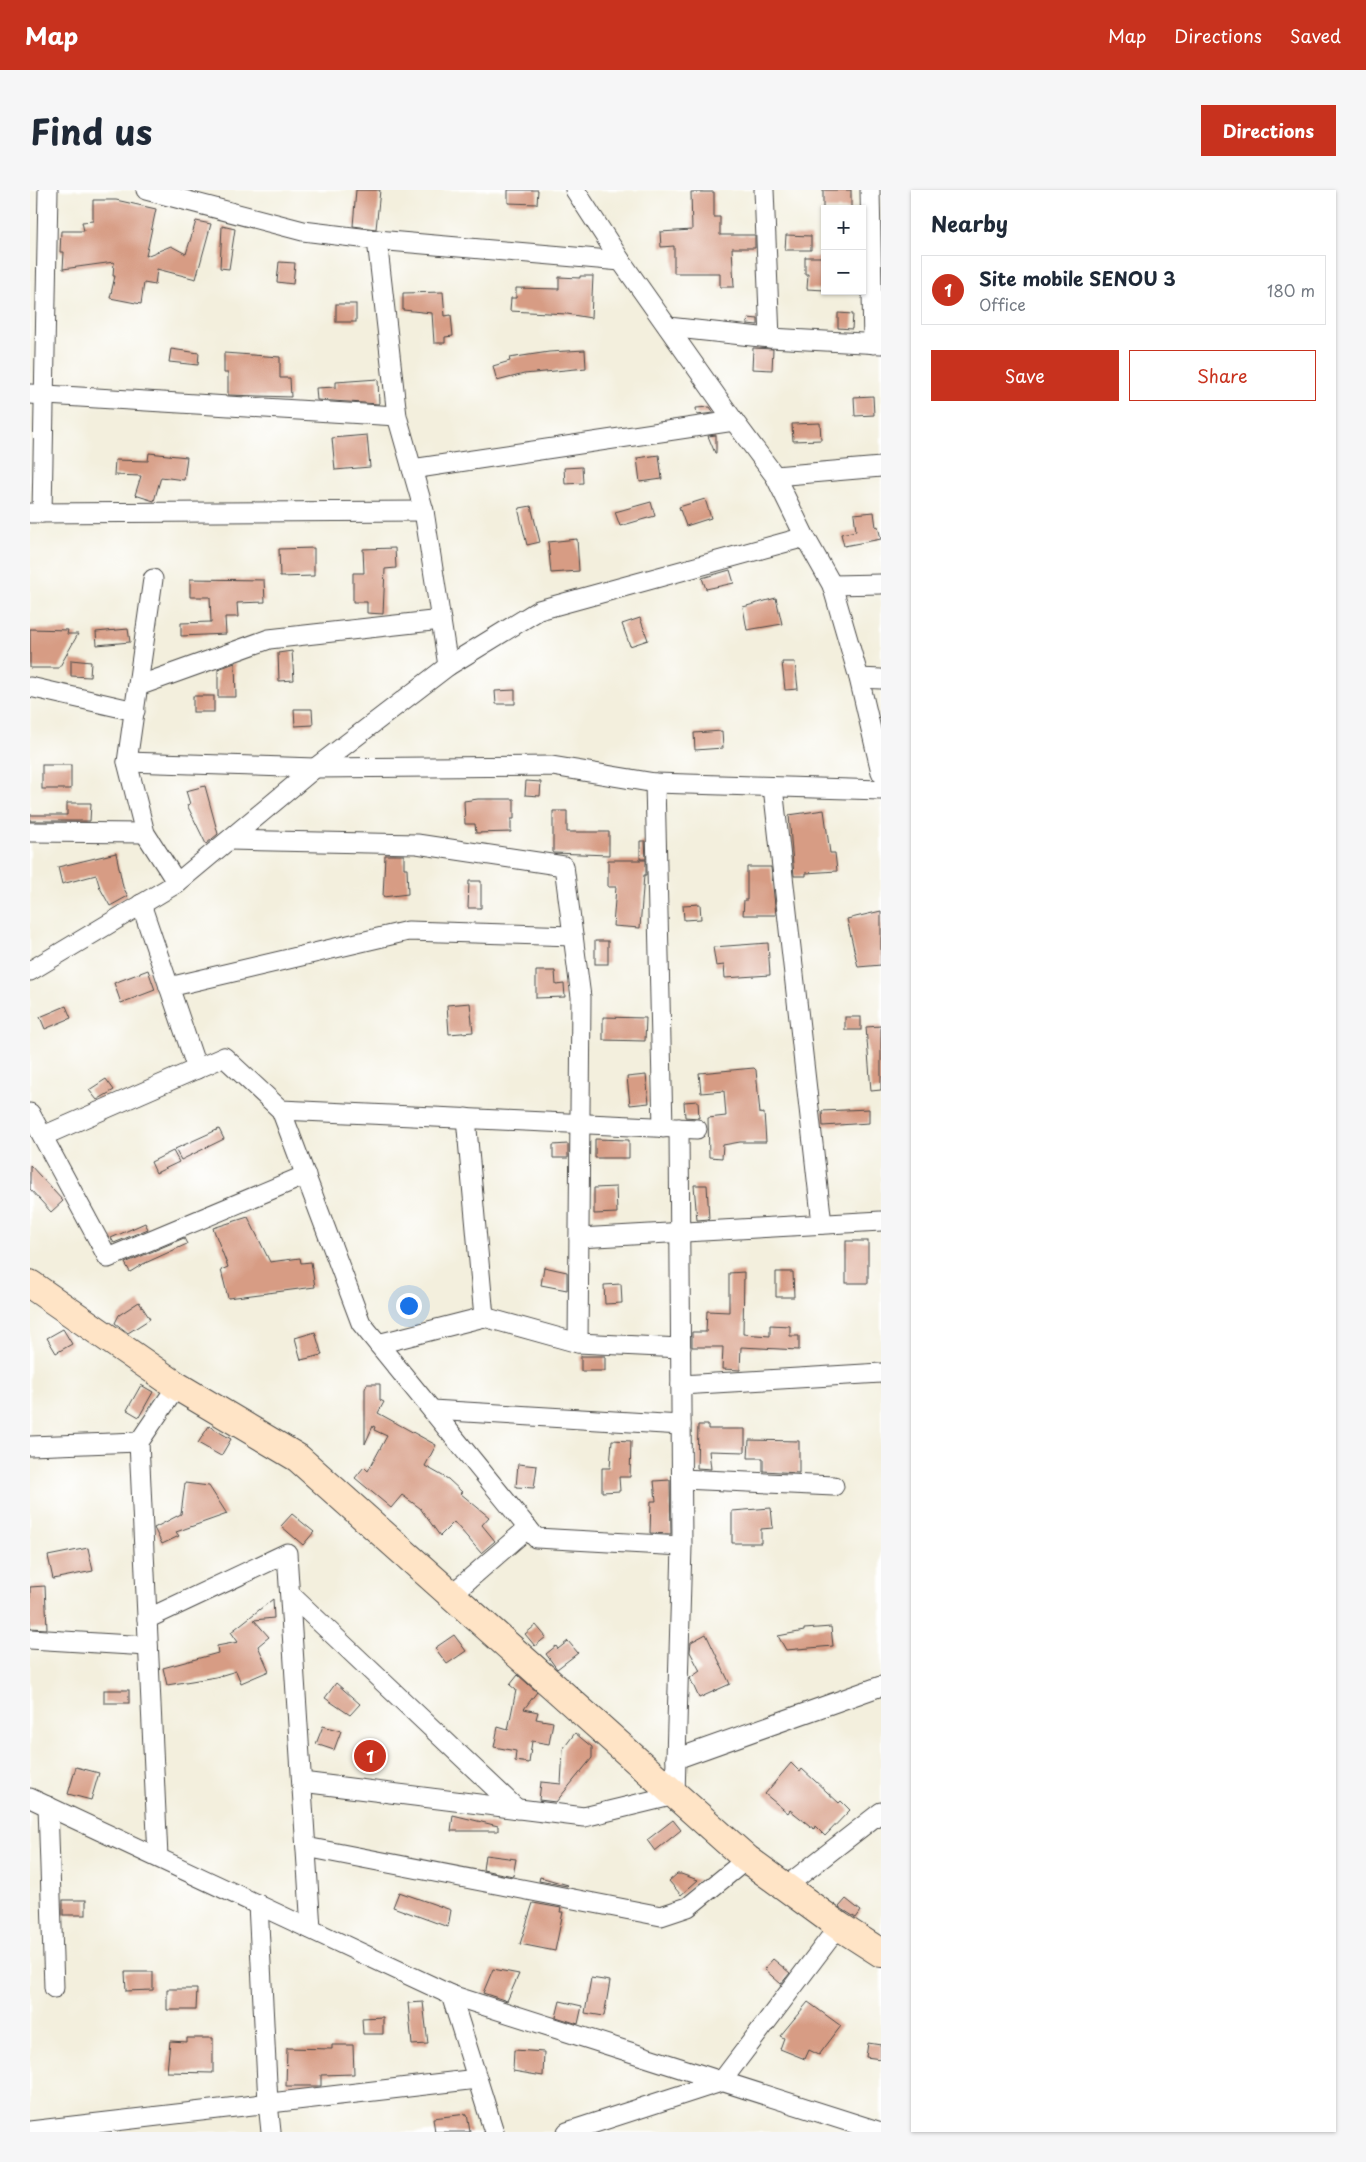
<!DOCTYPE html>
<html lang="en">
<head>
<meta charset="utf-8">
<style>
  body { margin:0; font-family:"Playpen Sans",sans-serif; background:#f6f6f7; color:#1f2937 }
  .controls { position:absolute; right:15px; top:15px; display:grid; overflow:hidden; border-radius:0px; box-shadow:0 1px 4px #0004 }
  .controls button { width:45px; height:45px; display:grid; place-items:center; padding:0; border:0; border-bottom:1px solid #e0e1e3; background:#fff; color:#1f2937; font:25px sans-serif }
  .you { position:absolute; left:378px; top:1115px; width:18px; height:18px; margin:-12px; border:4px solid #fff; border-radius:50%; background:#1a73e8; box-shadow:0 0 0 8px #1a73e833 }
  .badge { display:grid; place-items:center; width:32px; height:32px; border-radius:50%; background:#c8321e; color:#fff; font-size:16px; font-weight:700 }
  .pin { position:absolute; translate:-50% -50%; border:2px solid #fff; box-shadow:0 1px 5px #0006 }
  .list { margin:0; padding:0; list-style:none }
  h2 { display:flex; justify-content:space-between; align-items:center; height:65px; margin:0; padding:0 20px; font-size:21px }
  h2 small { font-size:16px; font-weight:400; color:#747a83 }
  .list li { display:grid; grid-template-columns:32px 1fr auto; gap:15px; align-items:center; box-sizing:border-box; height:70px; margin:0 10px 10px; padding:0 10px; border:1px solid #e0e1e3; border-radius:0px }
  .list b { display:block; font-size:19px; white-space:nowrap }
  .list p { margin:0; font-size:16px; white-space:nowrap; color:#747a83 }
  .list em { font-size:16px; font-style:normal; color:#747a83 }
  .actions { display:flex; gap:10px; padding:15px 20px }
  .actions a { flex:1; padding:11px 0; border:1px solid #c8321e; border-radius:0px; text-align:center; font-size:18px; color:#c8321e }
  .actions .main { background:#c8321e; color:#fff }
  .map { position:relative; flex:none; width:851px; height:1942px; overflow:hidden; border-radius:0px }
  header { display:flex; align-items:center; gap:30px; box-sizing:border-box; height:70px; padding:0 25px; background:#c8321e; color:#fff }
  header strong { font-size:24px }
  nav { display:flex; gap:28px; margin-inline-start:auto; font-size:18px }
  .intro { display:flex; align-items:center; justify-content:space-between; box-sizing:border-box; height:120px; padding:0 30px }
  h1 { margin:0; font-size:35px }
  .button { padding:12px 22px; border-radius:0px; background:#c8321e; color:#fff; font-size:18px; font-weight:700 }
  main { display:flex; gap:30px; padding:0 30px }
  aside { flex:1; background:#fff; border-radius:0px; box-shadow:0 1px 4px #0004 }
  .map>svg:first-child { display:block }
</style>
</head>
<body>
<header>
<strong>Map</strong>
<nav><a>Map</a><a>Directions</a><a>Saved</a></nav>
</header>
<div class="intro"><h1>Find us</h1><a class="button">Directions</a></div>
<main>
<div class="map">
<svg width="851" height="1942" viewBox="0 0 851 1942">
  <rect width="100%" height="100%" fill="#fff"/>
  <filter id="ink" filterUnits="userSpaceOnUse"><feTurbulence type="fractalNoise" baseFrequency=".02" numOctaves="2"/><feDisplacementMap in="SourceGraphic" scale="10" xChannelSelector="R" yChannelSelector="G"/><feConvolveMatrix kernelMatrix="1 2 1 2 8 2 1 2 1" color-interpolation-filters="sRGB"/></filter>
  <filter id="wash" filterUnits="userSpaceOnUse"><feTurbulence type="fractalNoise" baseFrequency=".0096" numOctaves="4" result="noise"/><feDisplacementMap in="SourceGraphic" scale="20" xChannelSelector="R" yChannelSelector="G"/><feGaussianBlur stdDeviation="1.12" result="paint"/><feColorMatrix in="noise" values="0 0 0 0 0 0 0 0 0 0 0 0 0 0 0 0 0 1.4 0 .05"/><feComposite in="paint" operator="in"/></filter>
  <g filter="url(#wash)">
    <rect width="100%" height="100%" fill="#f3efdd"/>
    <g id="blocks">
      <g fill="#d79c84">
        <polygon points="326,0 350,0 346,39 323,36"/>
        <polygon points="478,0 508,0 507,14 478,13"/>
        <rect x="793" y="0" width="28" height="19"/>
        <polygon points="661,2 684,2 684,27 690,27 690,45 725,45 725,58 702,58 704,97 690,97 690,83 644,83 644,56 631,57 630,42 662,40"/>
        <polygon points="63,10 86,10 126,19 116,66 141,56 156,64 166,31 181,34 166,89 127,79 125,95 114,93 111,114 80,108 85,86 83,86 84,72 33,79 34,62 30,62 31,41 54,41 52,32 63,31"/>
        <polygon points="192,36 205,39 199,79 190,78"/>
        <polygon points="756,45 781,46 781,60 755,60"/>
        <polygon points="775,67 795,67 795,100 777,99 778,84 775,84"/>
        <polygon points="249,72 265,73 263,94 247,92"/>
        <polygon points="550,86 563,86 561,128 537,124 480,121 481,108 486,108 486,98 529,99 529,87 550,88"/>
        <polygon points="413,102 415,126 421,125 423,146 415,147 415,153 404,153 402,123 373,120 373,103"/>
        <rect x="306" y="114" width="20" height="18"/>
        <polygon points="808,123 823,124 822,139 808,138"/>
        <polygon points="718,128 728,129 728,135 717,134"/>
        <polygon points="723,158 743,159 742,180 722,179"/>
        <polygon points="141,159 169,163 168,175 139,172"/>
        <polygon points="555,160 556,178 494,184 467,191 463,176 480,171 479,168 519,162"/>
        <polygon points="194,163 250,167 250,188 260,188 261,207 198,205 198,183 194,183"/>
        <polygon points="348,189 349,214 287,210 286,198 306,197 306,192"/>
        <polygon points="843,206 844,225 825,226 824,207"/>
        <polygon points="680,217 684,223 667,225 666,218"/>
        <polygon points="790,233 791,250 763,251 762,234"/>
        <polygon points="337,245 340,277 305,280 302,248"/>
        <polygon points="686,245 686,263 685,263 678,246"/>
        <polygon points="119,263 157,267 154,290 131,287 124,311 105,305 111,286 84,285 85,270 118,271"/>
        <polygon points="629,265 632,289 610,292 607,268"/>
        <polygon points="552,277 553,293 535,294 534,278"/>
        <polygon points="675,309 681,328 656,336 649,317"/>
        <polygon points="621,312 625,326 590,336 585,322"/>
        <polygon points="501,316 510,352 497,355 489,322 490,318"/>
        <polygon points="844,322 846,337 848,336 851,349 814,356 811,344 826,341 824,324"/>
        <polygon points="547,349 549,381 521,383 518,352"/>
        <polygon points="284,358 284,386 250,387 249,359"/>
        <polygon points="365,358 366,378 355,379 353,424 337,423 337,412 323,412 323,383 334,383 333,359"/>
        <polygon points="700,380 704,393 676,399 672,388"/>
        <polygon points="160,389 234,390 235,412 207,413 208,427 195,427 196,444 151,446 151,433 181,432 180,407 160,407"/>
        <polygon points="746,408 752,434 717,440 713,417"/>
        <polygon points="610,428 618,450 600,456 592,434"/>
        <polygon points="0,439 38,440 37,444 48,444 29,478 0,478"/>
        <polygon points="98,439 100,452 67,455 66,442"/>
        <polygon points="262,461 264,490 249,491 248,463"/>
        <polygon points="41,470 61,472 60,487 41,486"/>
        <polygon points="752,472 765,472 768,499 755,500"/>
        <polygon points="205,473 206,507 188,507 188,479"/>
        <polygon points="485,500 485,514 466,514 465,501"/>
        <rect x="163" y="506" width="21" height="16"/>
        <polygon points="264,519 282,519 283,535 265,536"/>
        <polygon points="692,541 693,558 665,560 664,543"/>
        <rect x="12" y="575" width="29" height="24"/>
        <polygon points="496,591 511,592 510,606 495,605"/>
        <polygon points="175,596 188,644 176,654 157,615 160,614 156,601"/>
        <polygon points="448,609 484,609 484,629 481,629 481,642 446,643 445,634 435,634 434,611"/>
        <polygon points="37,613 61,613 60,631 0,631 0,625 37,625"/>
        <polygon points="794,620 800,663 805,663 807,681 776,683 776,686 764,686 759,625"/>
        <polygon points="523,621 537,621 537,642 579,642 579,665 523,663"/>
        <polygon points="610,651 615,651 616,669 610,669"/>
        <polygon points="86,663 93,697 98,706 80,716 70,698 66,685 32,694 28,677"/>
        <polygon points="355,665 374,665 374,678 377,678 378,704 353,707"/>
        <polygon points="578,670 616,670 616,685 614,685 610,738 583,736 586,697 578,697"/>
        <polygon points="717,677 741,677 746,725 713,725 714,710 717,710"/>
        <polygon points="439,691 451,691 451,718 438,718"/>
        <polygon points="670,714 671,729 654,730 653,715"/>
        <polygon points="851,721 851,775 828,777 817,729"/>
        <rect x="565" y="751" width="13" height="23"/>
        <polygon points="738,753 740,785 695,788 694,775 686,776 683,757"/>
        <polygon points="118,780 125,800 91,813 84,793"/>
        <polygon points="506,781 525,781 526,795 534,794 535,807 506,808"/>
        <polygon points="440,813 443,842 419,844 417,815"/>
        <polygon points="36,816 41,828 15,839 10,827"/>
        <polygon points="573,827 616,828 615,851 573,850"/>
        <rect x="815" y="827" width="16" height="13"/>
        <polygon points="851,836 851,900 841,901 836,837"/>
        <polygon points="724,878 726,880 730,924 734,923 736,952 710,952 693,955 692,968 679,967 678,928 696,926 694,901 671,903 669,883"/>
        <polygon points="616,885 619,913 600,915 597,887"/>
        <polygon points="76,889 84,900 67,910 59,900"/>
        <polygon points="668,911 669,928 655,927 654,912"/>
        <polygon points="839,919 839,933 793,936 792,921"/>
        <polygon points="189,939 194,949 151,970 145,959"/>
        <polygon points="565,949 599,950 599,968 565,968"/>
        <polygon points="538,954 538,968 523,968 523,955"/>
        <polygon points="143,961 149,972 126,983 121,972"/>
        <polygon points="0,975 33,1011 21,1022 0,999"/>
        <polygon points="664,995 677,995 679,1029 667,1030"/>
        <polygon points="586,997 587,1023 564,1024 564,998"/>
        <polygon points="218,1027 240,1072 270,1068 271,1073 281,1072 285,1097 198,1108 191,1080 198,1077 183,1038"/>
        <polygon points="115,1033 118,1039 84,1053 81,1048"/>
        <polygon points="154,1048 157,1054 113,1074 100,1082 95,1073"/>
        <rect x="816" y="1051" width="22" height="42"/>
        <polygon points="514,1077 537,1082 537,1100 511,1095"/>
        <polygon points="714,1082 713,1144 740,1146 740,1135 760,1136 760,1146 769,1146 769,1160 711,1157 710,1180 692,1179 693,1157 662,1157 662,1142 676,1142 677,1121 699,1122 699,1083"/>
        <polygon points="746,1082 763,1082 764,1107 746,1107"/>
        <polygon points="591,1094 592,1113 575,1114 574,1095"/>
        <polygon points="109,1112 120,1129 98,1143 85,1133 89,1125"/>
        <polygon points="33,1139 42,1154 26,1163 17,1148"/>
        <polygon points="285,1142 292,1165 271,1170 265,1148"/>
        <rect x="551" y="1166" width="24" height="15"/>
        <polygon points="337,1194 350,1194 350,1210 354,1212 348,1223 406,1255 395,1276 418,1289 432,1302 430,1303 459,1327 452,1335 465,1351 451,1363 424,1332 410,1346 390,1318 372,1305 361,1318 325,1288 334,1277 338,1281 357,1246 344,1240 345,1237 343,1236 335,1254 335,1199"/>
        <polygon points="111,1195 123,1202 109,1227 97,1220"/>
        <polygon points="668,1235 678,1235 678,1239 715,1239 715,1262 679,1261 681,1279 667,1278"/>
        <polygon points="179,1236 201,1249 191,1266 168,1253"/>
        <polygon points="582,1250 601,1251 600,1287 589,1287 590,1301 572,1302 572,1278 580,1278"/>
        <polygon points="719,1250 769,1251 769,1283 733,1281 733,1268 718,1268"/>
        <polygon points="488,1274 507,1276 504,1298 486,1297"/>
        <polygon points="640,1290 641,1344 620,1343 621,1311 626,1311 624,1291"/>
        <polygon points="155,1293 179,1296 197,1324 146,1342 149,1346 132,1354 124,1338 151,1324"/>
        <polygon points="741,1318 743,1338 731,1339 731,1353 702,1353 702,1321"/>
        <polygon points="262,1324 284,1342 273,1355 251,1336"/>
        <polygon points="58,1358 63,1381 23,1389 18,1366"/>
        <polygon points="15,1396 17,1439 0,1438 0,1397"/>
        <polygon points="243,1409 244,1428 224,1430 239,1447 228,1456 239,1481 211,1493 206,1481 186,1487 137,1495 133,1478 188,1463 187,1456 208,1452 201,1442"/>
        <polygon points="506,1435 516,1447 505,1456 495,1444"/>
        <polygon points="801,1437 803,1456 756,1460 748,1446 774,1441 774,1439"/>
        <polygon points="676,1444 700,1494 669,1508 660,1488 670,1481 660,1462 661,1452"/>
        <polygon points="424,1445 436,1461 417,1474 405,1458"/>
        <polygon points="538,1451 548,1463 527,1479 516,1464 526,1456 528,1459"/>
        <polygon points="488,1485 507,1502 494,1519 508,1522 506,1529 523,1532 519,1554 502,1551 499,1573 485,1571 486,1561 464,1557 468,1537 478,1540 486,1500 480,1495"/>
        <polygon points="306,1493 330,1514 320,1525 295,1508"/>
        <rect x="74" y="1500" width="25" height="13"/>
        <polygon points="293,1536 311,1541 304,1560 286,1554"/>
        <polygon points="545,1543 562,1557 562,1568 526,1612 509,1610 511,1592 531,1594 533,1559"/>
        <polygon points="761,1573 770,1582 772,1579 809,1613 811,1611 820,1620 795,1646 785,1636 784,1639 760,1620 758,1623 735,1604"/>
        <polygon points="46,1577 69,1583 61,1610 38,1604"/>
        <polygon points="423,1625 468,1636 468,1641 421,1641"/>
        <polygon points="643,1630 651,1640 625,1661 617,1650"/>
        <polygon points="455,1665 486,1669 483,1686 453,1680"/>
        <polygon points="647,1684 651,1684 668,1690 651,1705 639,1691"/>
        <polygon points="510,1687 538,1695 537,1696 509,1691"/>
        <polygon points="369,1702 421,1720 418,1737 363,1717"/>
        <polygon points="816,1709 831,1721 826,1728 809,1717"/>
        <rect x="33" y="1710" width="23" height="15"/>
        <polygon points="503,1713 531,1718 530,1722 533,1722 525,1761 490,1754"/>
        <polygon points="743,1769 760,1783 751,1794 734,1779"/>
        <polygon points="463,1779 489,1784 477,1811 453,1803"/>
        <polygon points="95,1782 123,1782 123,1800 96,1801"/>
        <polygon points="561,1788 580,1791 574,1826 555,1823"/>
        <polygon points="137,1799 167,1799 166,1820 137,1820"/>
        <polygon points="530,1811 552,1816 548,1834 526,1827"/>
        <polygon points="393,1812 398,1854 382,1855 378,1813"/>
        <polygon points="778,1812 811,1836 789,1865 779,1860 775,1869 750,1859 754,1848 750,1846"/>
        <polygon points="353,1827 353,1844 333,1844 332,1828"/>
        <polygon points="157,1848 183,1848 183,1883 137,1882 140,1851 157,1852"/>
        <polygon points="838,1853 851,1855 851,1869 836,1867"/>
        <polygon points="302,1855 323,1855 324,1884 291,1885 291,1896 256,1896 257,1858 302,1859"/>
        <polygon points="484,1860 514,1862 513,1886 483,1881"/>
        <polygon points="437,1924 440,1942 405,1942 403,1928"/>
      </g>
    </g>
  </g>
  <g filter="url(#ink)">
    <use href="#blocks" fill-opacity="0" stroke="#494846" stroke-width="1"/>
    <g fill="none" stroke-linecap="round" stroke-linejoin="round">
      <g stroke="#494846" stroke-width="21">
        <g id="street">
          <polyline points="116,0 273,41 347,50 591,71"/>
          <polyline points="545,0 591,71 704,231 745,286 775,347 802,395 829,488 851,582"/>
          <polyline points="734,0 740,148"/>
          <polyline points="840,0 843,154"/>
          <polyline points="347,50 367,226 394,321 418,476"/>
          <polyline points="638,137 740,148 851,154"/>
          <polyline points="0,204 367,226"/>
          <polyline points="382,279 704,231"/>
          <polyline points="745,286 851,277"/>
          <polyline points="0,323 394,321"/>
          <polyline points="12,323 18,0"/>
          <polyline points="123,389 97,572 115,643 147,693"/>
          <polyline points="802,395 851,394"/>
          <polyline points="829,488 851,489"/>
          <polyline points="108,496 239,449 411,430"/>
          <polyline points="0,497 105,521"/>
          <polyline points="97,572 285,578 522,576 625,593 851,600"/>
          <polyline points="625,593 633,938"/>
          <polyline points="743,597 792,1034"/>
          <polyline points="0,642 115,643"/>
          <polyline points="199,650 387,654 534,676 551,807 548,1153"/>
          <polyline points="111,714 167,879"/>
          <polyline points="0,781 147,693 285,578 418,476 509,420 775,347"/>
          <polyline points="139,797 378,741 543,746"/>
          <polyline points="251,920 667,939"/>
          <polyline points="0,923 78,1068 276,985"/>
          <polyline points="436,928 454,1127"/>
          <polyline points="13,946 194,867 251,920 331,1133 506,1348 652,1356"/>
          <polyline points="549,1048 851,1031"/>
          <polyline points="348,1154 454,1127 548,1153 651,1158"/>
          <polyline points="651,1195 851,1183"/>
          <polyline points="402,1220 651,1235"/>
          <polyline points="0,1256 109,1252"/>
          <polyline points="652,1289 804,1296"/>
          <polyline points="260,1404 487,1619"/>
          <polyline points="421,1405 498,1338"/>
          <polyline points="117,1429 257,1363 281,1739"/>
          <polyline points="0,1449 118,1456"/>
          <polyline points="646,1569 851,1496"/>
          <polyline points="272,1592 554,1627 645,1605 652,1356 649,938"/>
          <polyline points="0,1608 421,1805 851,1942"/>
          <polyline points="18,1616 24,1798"/>
          <polyline points="276,1657 631,1726 658,1717 717,1669"/>
          <polyline points="128,1667 109,1252 147,1196"/>
          <polyline points="755,1697 851,1622"/>
          <polyline points="228,1714 238,1913 241,1942"/>
          <polyline points="421,1805 464,1942"/>
          <polyline points="0,1941 447,1889"/>
          <polyline points="537,1942 691,1892 809,1736"/>
        </g>
      </g>
      <g stroke="#494846" stroke-width="30">
        <polyline id="secondary" points="0,1094 147,1196 268,1268 717,1669 809,1736 851,1763"/>
      </g>
      <use href="#street" stroke="#fff" stroke-width="19"/>
      <use href="#secondary" stroke="#ffe4c6" stroke-width="28"/>
    </g>
  </g>
</svg>
<div class="controls">
<button>+</button>
<button>−</button>
</div>
<div class="you"></div>
<div class="pin badge" style="left:340px;top:1566px">1</div>
</div>
<aside>
<h2>Nearby<small></small></h2>
<ul class="list">
<li><span class="badge">1</span><div><b>Site mobile SENOU 3</b><p>Office</p></div><em>180 m</em></li>
</ul>
<div class="actions"><a class="main">Save</a><a>Share</a></div>
</aside>
</main>
</body>
</html>
